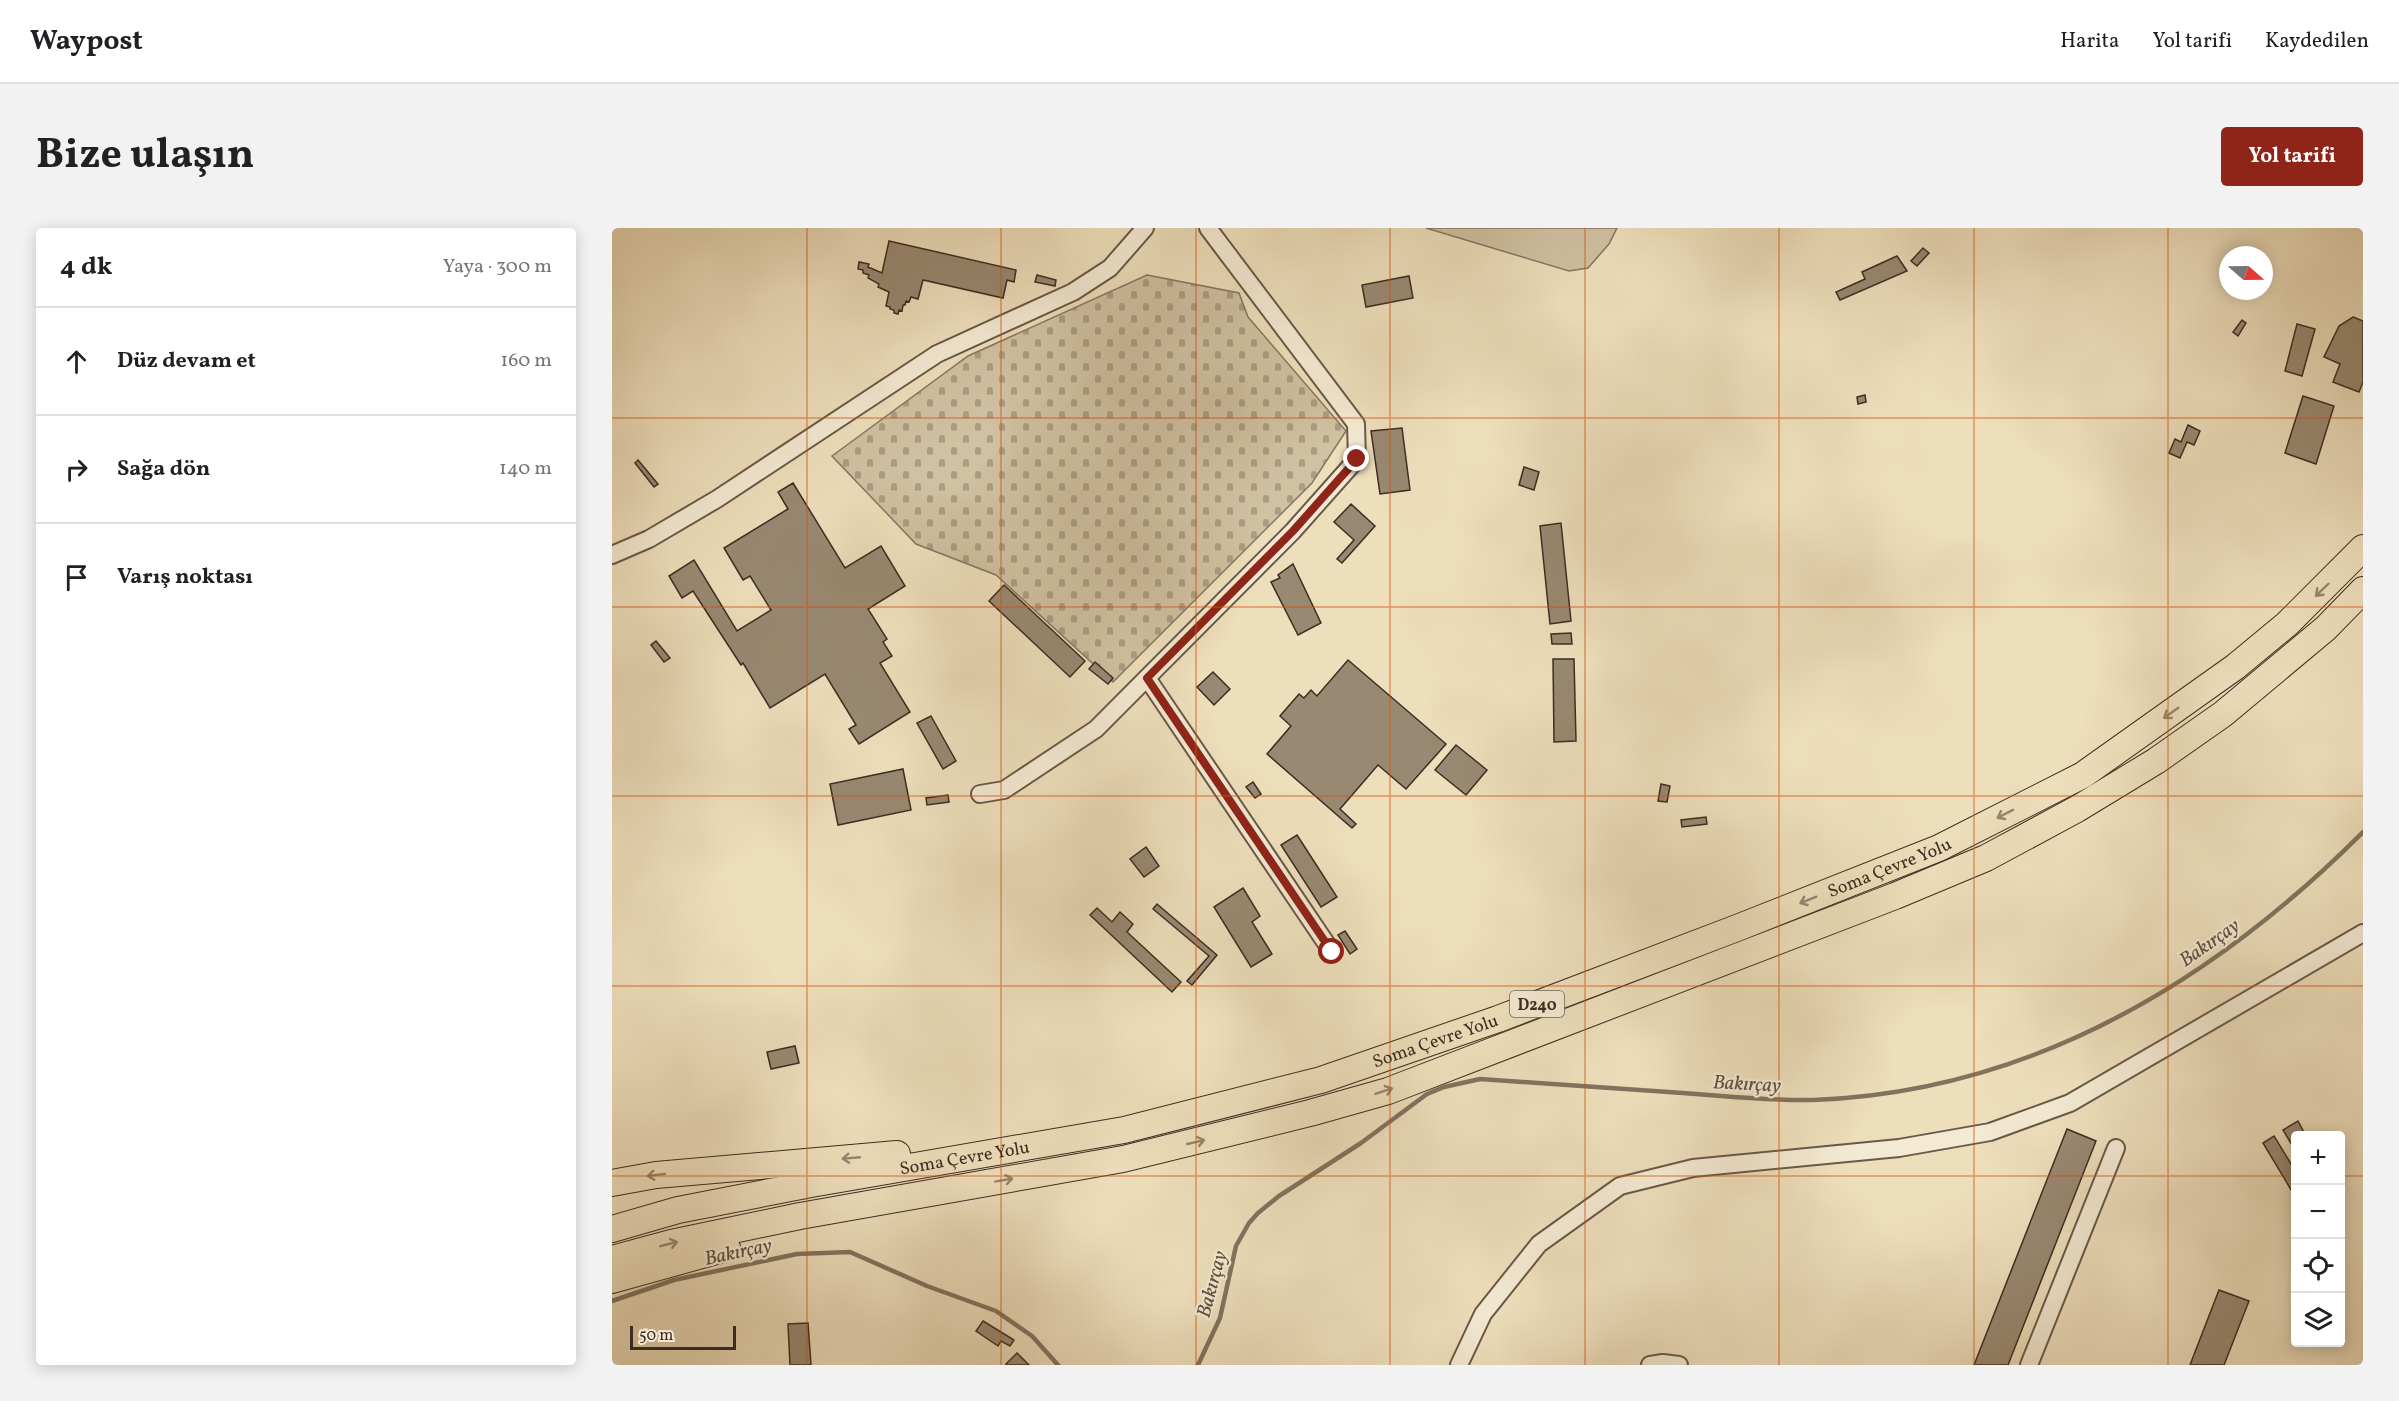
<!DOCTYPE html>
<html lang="tr">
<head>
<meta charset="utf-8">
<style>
  body { margin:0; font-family:Vollkorn,serif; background:#f2f2f2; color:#202124 }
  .controls { position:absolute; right:18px; bottom:18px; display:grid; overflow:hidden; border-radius:6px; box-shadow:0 3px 15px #0003 }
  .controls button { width:54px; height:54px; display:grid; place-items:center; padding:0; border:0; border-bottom:2px solid #e0e0e0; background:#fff; color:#202124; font:30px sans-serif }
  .compass { position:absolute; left:1607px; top:18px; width:54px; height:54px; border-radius:50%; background:#fff; box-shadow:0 3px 15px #0003; rotate:110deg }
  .scale { position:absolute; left:18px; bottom:15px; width:106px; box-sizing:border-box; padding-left:6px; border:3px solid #3c2c22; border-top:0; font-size:16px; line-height:21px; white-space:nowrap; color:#3c2c22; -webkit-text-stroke:4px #f4ead3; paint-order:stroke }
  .stop { position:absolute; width:18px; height:18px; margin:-14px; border:4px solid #8f2418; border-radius:50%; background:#fff }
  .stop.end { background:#8f2418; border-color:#fff; box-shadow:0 2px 6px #0008 }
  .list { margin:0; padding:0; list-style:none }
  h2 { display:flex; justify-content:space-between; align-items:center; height:78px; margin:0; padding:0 24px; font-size:26px }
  h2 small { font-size:20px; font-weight:400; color:#757577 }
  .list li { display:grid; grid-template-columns:39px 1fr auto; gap:18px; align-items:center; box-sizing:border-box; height:108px; padding:0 24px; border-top:2px solid #e0e0e0 }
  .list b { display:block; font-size:22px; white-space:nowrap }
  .list em { font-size:20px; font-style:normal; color:#757577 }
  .icon { flex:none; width:33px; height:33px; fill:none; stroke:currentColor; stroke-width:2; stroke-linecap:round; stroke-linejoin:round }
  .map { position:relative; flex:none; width:1751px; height:1137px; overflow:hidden; border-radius:6px }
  header { display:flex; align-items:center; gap:36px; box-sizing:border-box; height:84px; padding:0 30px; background:#fff; border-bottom:2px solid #e0e0e0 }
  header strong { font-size:28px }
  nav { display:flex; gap:33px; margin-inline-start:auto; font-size:21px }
  .intro { display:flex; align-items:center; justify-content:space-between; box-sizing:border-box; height:144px; padding:0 36px }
  h1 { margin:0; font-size:42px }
  .button { padding:15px 27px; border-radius:6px; background:#8f2418; color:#fff; font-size:21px; font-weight:700 }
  main { display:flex; gap:36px; padding:0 36px }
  aside { flex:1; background:#fff; border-radius:6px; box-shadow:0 3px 15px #0003 }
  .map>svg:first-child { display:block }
</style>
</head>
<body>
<header>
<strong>Waypost</strong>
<nav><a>Harita</a><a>Yol tarifi</a><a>Kaydedilen</a></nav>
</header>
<div class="intro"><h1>Bize ulaşın</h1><a class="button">Yol tarifi</a></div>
<main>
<aside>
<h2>4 dk<small>Yaya · 300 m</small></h2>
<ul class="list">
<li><svg class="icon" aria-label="ahead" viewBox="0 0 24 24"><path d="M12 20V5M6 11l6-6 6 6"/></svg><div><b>Düz devam et</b></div><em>160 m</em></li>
<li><svg class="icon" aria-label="right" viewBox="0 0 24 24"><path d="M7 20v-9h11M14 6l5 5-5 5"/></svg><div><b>Sağa dön</b></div><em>140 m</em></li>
<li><svg class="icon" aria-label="arrive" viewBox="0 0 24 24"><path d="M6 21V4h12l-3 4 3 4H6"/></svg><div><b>Varış noktası</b></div></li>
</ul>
</aside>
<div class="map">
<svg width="1751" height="1137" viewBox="0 0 1751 1137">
  <defs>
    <pattern id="cemetery-stones" width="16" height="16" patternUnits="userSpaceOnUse" patternTransform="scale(1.5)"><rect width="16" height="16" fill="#d0c1a2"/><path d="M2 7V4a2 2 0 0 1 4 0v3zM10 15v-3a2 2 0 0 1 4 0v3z" fill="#aa9d84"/></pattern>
  </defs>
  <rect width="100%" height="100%" fill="#eedfbc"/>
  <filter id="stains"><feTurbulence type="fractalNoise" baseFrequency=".00333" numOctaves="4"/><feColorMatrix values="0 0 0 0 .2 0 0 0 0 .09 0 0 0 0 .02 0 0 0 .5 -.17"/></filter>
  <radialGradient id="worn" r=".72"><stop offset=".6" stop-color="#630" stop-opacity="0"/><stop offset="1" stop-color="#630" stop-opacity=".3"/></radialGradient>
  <polygon fill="#d0c1a2" stroke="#867662" stroke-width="1.5" points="814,0 1005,0 997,16 976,40 957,43"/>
  <polygon fill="url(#cemetery-stones)" stroke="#867662" stroke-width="1.5" points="535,47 627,65 636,89 734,203 700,255 501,454 384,347 304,316 220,228 356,128"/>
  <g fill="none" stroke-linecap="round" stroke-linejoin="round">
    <g stroke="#82735f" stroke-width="4.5">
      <polyline points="0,1073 62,1052 185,1026 238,1024 315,1058 384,1083 420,1108 446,1137"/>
      <path d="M586 1137 608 1090 624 1018 637 995 646 985 667 968 749 915 815 866 832 859 868 851C936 856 1003 860 1071 865 1114 868 1157 873 1201 872 1419 864 1600 755 1751 604"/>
    </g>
  </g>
  <g fill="#998972" stroke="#3c2c22" stroke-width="1.5">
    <polygon points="277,13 404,42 402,54 395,52 391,70 311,52 306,71 299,69 297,74 294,73 293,77 291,77 290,83 287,82 286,86 282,85 282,82 278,81 278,79 274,78 277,64 266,59 267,56 256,50 257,47 251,45 251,42 246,41 247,34 257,36 256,39 270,45"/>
    <polygon points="1311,20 1317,25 1305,38 1299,33"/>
    <polygon points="1285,28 1295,43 1228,72 1224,64 1253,51 1250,44"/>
    <polygon points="425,47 444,52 443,58 423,54"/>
    <polygon points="797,48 801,70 754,79 750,57"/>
    <polygon points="1741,89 1751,93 1751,154 1747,164 1721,154 1728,136 1712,129 1727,98"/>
    <polygon points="1630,92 1634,95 1626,108 1621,104"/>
    <polygon points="1685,96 1703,101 1690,148 1673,143"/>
    <polygon points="1253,167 1254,174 1246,176 1245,169"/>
    <polygon points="1691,168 1722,178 1704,236 1673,225"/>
    <polygon points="1576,197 1588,203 1582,217 1575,214 1568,230 1557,225 1563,211 1569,214"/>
    <polygon points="790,200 798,262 768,266 759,203"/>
    <polygon points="26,232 46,256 42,259 23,235"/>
    <polygon points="912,239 927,244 922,262 907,257"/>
    <polygon points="181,255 233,340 269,318 293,358 256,381 275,411 271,414 280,428 268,435 298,484 247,516 237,501 244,497 213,446 158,480 131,435 129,437 81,363 70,370 57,348 82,332 125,403 159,382 138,348 131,352 112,320 176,281 166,264"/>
    <polygon points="739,276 763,298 730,335 725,331 742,312 722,294"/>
    <polygon points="949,295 959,393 938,396 928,298"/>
    <polygon points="681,336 709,395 686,407 659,354 668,350 666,347"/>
    <polygon points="392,357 473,433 458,449 377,373"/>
    <polygon points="959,405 960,416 940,416 939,406"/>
    <polygon points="44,413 58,430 52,434 39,417"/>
    <polygon points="941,431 962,431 964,513 942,514"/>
    <polygon points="736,432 834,516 794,561 766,537 728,581 744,596 740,600 655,526 679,498 668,488 687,466 692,470 699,462 705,468"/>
    <polygon points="483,434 501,450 496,456 477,441"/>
    <polygon points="601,444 618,461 602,477 585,459"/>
    <polygon points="319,488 344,533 331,541 305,495"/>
    <polygon points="844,517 875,542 854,567 823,542"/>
    <polygon points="291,541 299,582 226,597 218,556"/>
    <polygon points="641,554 649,566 643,570 634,559"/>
    <polygon points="1049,556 1058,558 1055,574 1046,573"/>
    <polygon points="336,567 337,574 315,577 314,570"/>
    <polygon points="1094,589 1095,596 1070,599 1069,592"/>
    <polygon points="685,607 725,669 709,679 669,617"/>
    <polygon points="534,619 547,638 532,649 518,631"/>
    <polygon points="631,660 648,688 640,694 660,726 639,739 602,679"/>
    <polygon points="545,676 605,727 580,757 575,753 597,728 541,681"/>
    <polygon points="485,680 500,694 508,684 521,696 515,704 569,754 560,764 478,687"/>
    <polygon points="733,703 745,721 738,726 726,707"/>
    <polygon points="183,818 187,835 159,841 155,824"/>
    <polygon points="1686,893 1694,908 1684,908 1684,915 1680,917 1671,902"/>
    <polygon points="1455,901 1484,913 1396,1137 1362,1137"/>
    <polygon points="1662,908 1684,944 1684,970 1651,915"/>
    <polygon points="1607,1062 1637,1073 1612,1137 1578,1137"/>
    <polygon points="371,1093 402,1112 398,1118 389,1113 386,1118 364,1103"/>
    <polygon points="196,1095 199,1137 178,1137 176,1096"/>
    <polygon points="405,1125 417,1137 396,1137 394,1136"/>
  </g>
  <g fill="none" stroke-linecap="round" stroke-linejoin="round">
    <g stroke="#685948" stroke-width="20">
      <g id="minor">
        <polyline points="0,327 37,311 105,271 325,126 461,64 498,40 533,0"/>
        <polyline points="535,450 720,724"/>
        <polyline points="368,566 392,562 484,501 681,303 745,231 744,196 596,0"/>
        <polyline points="847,1137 871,1086 927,1016 1008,958 1081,940 1287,920 1378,904 1458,875 1751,705"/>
        <polyline points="1038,1137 1051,1135 1067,1137"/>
        <polyline points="1417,1137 1504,920"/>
      </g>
    </g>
    <g stroke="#3c2c22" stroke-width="28">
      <g id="highway">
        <polyline points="0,955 44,947 285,926"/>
        <path id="s1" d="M0 1001 66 982 199 956 512 902 709 852 886 791 1125 700 1327 620 1471 547 1623 439 1675 396 1751 320"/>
        <polyline points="0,1031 59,1015 188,988 511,931 698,885 776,863 1283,668 1374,630 1465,581 1544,533 1611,486 1714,400 1751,362"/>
        <polyline points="0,1052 115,1020"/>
      </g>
    </g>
    <use href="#minor" stroke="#f4ead3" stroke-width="16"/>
    <use href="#highway" stroke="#eedfbc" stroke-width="26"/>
  </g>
  <defs><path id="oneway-shaft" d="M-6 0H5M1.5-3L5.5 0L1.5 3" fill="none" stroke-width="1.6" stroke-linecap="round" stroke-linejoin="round" transform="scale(1.5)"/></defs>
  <g stroke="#95866f">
    <use href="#oneway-shaft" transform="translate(1710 362) rotate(136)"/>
    <use href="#oneway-shaft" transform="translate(1559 485) rotate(145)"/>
    <use href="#oneway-shaft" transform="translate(1393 586) rotate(153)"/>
    <use href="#oneway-shaft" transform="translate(1196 672) rotate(158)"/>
    <use href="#oneway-shaft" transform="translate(772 863) rotate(-18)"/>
    <use href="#oneway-shaft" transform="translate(584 914) rotate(-13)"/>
    <use href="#oneway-shaft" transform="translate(239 930) rotate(175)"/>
    <use href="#oneway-shaft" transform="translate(44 947) rotate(173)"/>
    <use href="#oneway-shaft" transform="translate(392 952) rotate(-10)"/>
    <use href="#oneway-shaft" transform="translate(57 1016) rotate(-14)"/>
  </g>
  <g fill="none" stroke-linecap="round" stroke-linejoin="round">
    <polyline stroke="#8f2418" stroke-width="8" points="720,724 535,450 681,303 745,231"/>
  </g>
  <path fill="none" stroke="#d7540e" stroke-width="1.5" stroke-opacity="0.55" d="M195 0V1137M389 0V1137M584 0V1137M778 0V1137M973 0V1137M1167 0V1137M1362 0V1137M1556 0V1137M0 190H1751M0 379H1751M0 568H1751M0 758H1751M0 948H1684M1728 948H1751"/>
  <g text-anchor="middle" stroke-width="4.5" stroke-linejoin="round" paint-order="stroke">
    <rect fill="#f4ead3" stroke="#736557" stroke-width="1.5" x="898" y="763" width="54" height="26" rx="4.5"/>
    <g font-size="16" font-weight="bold" fill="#3c2c22">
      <text x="925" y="782">D240</text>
    </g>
    <g font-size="18" fill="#3c2c22" stroke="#f4ead3">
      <text dy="6" stroke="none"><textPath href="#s1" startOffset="1332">Soma Çevre Yolu</textPath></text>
      <text dy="6" stroke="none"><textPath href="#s1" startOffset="846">Soma Çevre Yolu</textPath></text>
      <text dy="6" stroke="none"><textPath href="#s1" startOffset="360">Soma Çevre Yolu</textPath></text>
    </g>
    <g font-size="20" font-style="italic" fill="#5f4f41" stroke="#f4ead3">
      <text transform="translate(1597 714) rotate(-35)" y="7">Bakırçay</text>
      <text transform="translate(1135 855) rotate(3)" y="7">Bakırçay</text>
      <text transform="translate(126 1023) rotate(-12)" y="7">Bakırçay</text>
      <text transform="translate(599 1056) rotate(-75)" y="7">Bakırçay</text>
    </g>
  </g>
  <rect width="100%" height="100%" filter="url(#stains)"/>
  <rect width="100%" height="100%" fill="url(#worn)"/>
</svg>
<div class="controls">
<button>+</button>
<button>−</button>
<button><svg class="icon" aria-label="locate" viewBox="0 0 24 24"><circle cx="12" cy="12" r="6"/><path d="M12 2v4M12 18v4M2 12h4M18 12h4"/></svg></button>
<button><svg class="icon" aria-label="layers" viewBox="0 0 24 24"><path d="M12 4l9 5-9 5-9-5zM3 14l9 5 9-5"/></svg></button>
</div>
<svg class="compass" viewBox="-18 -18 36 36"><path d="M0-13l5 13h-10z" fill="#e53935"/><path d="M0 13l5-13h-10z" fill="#757577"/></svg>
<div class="scale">50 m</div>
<div class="stop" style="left:720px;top:724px"></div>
<div class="stop end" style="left:745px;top:231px"></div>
</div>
</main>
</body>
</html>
